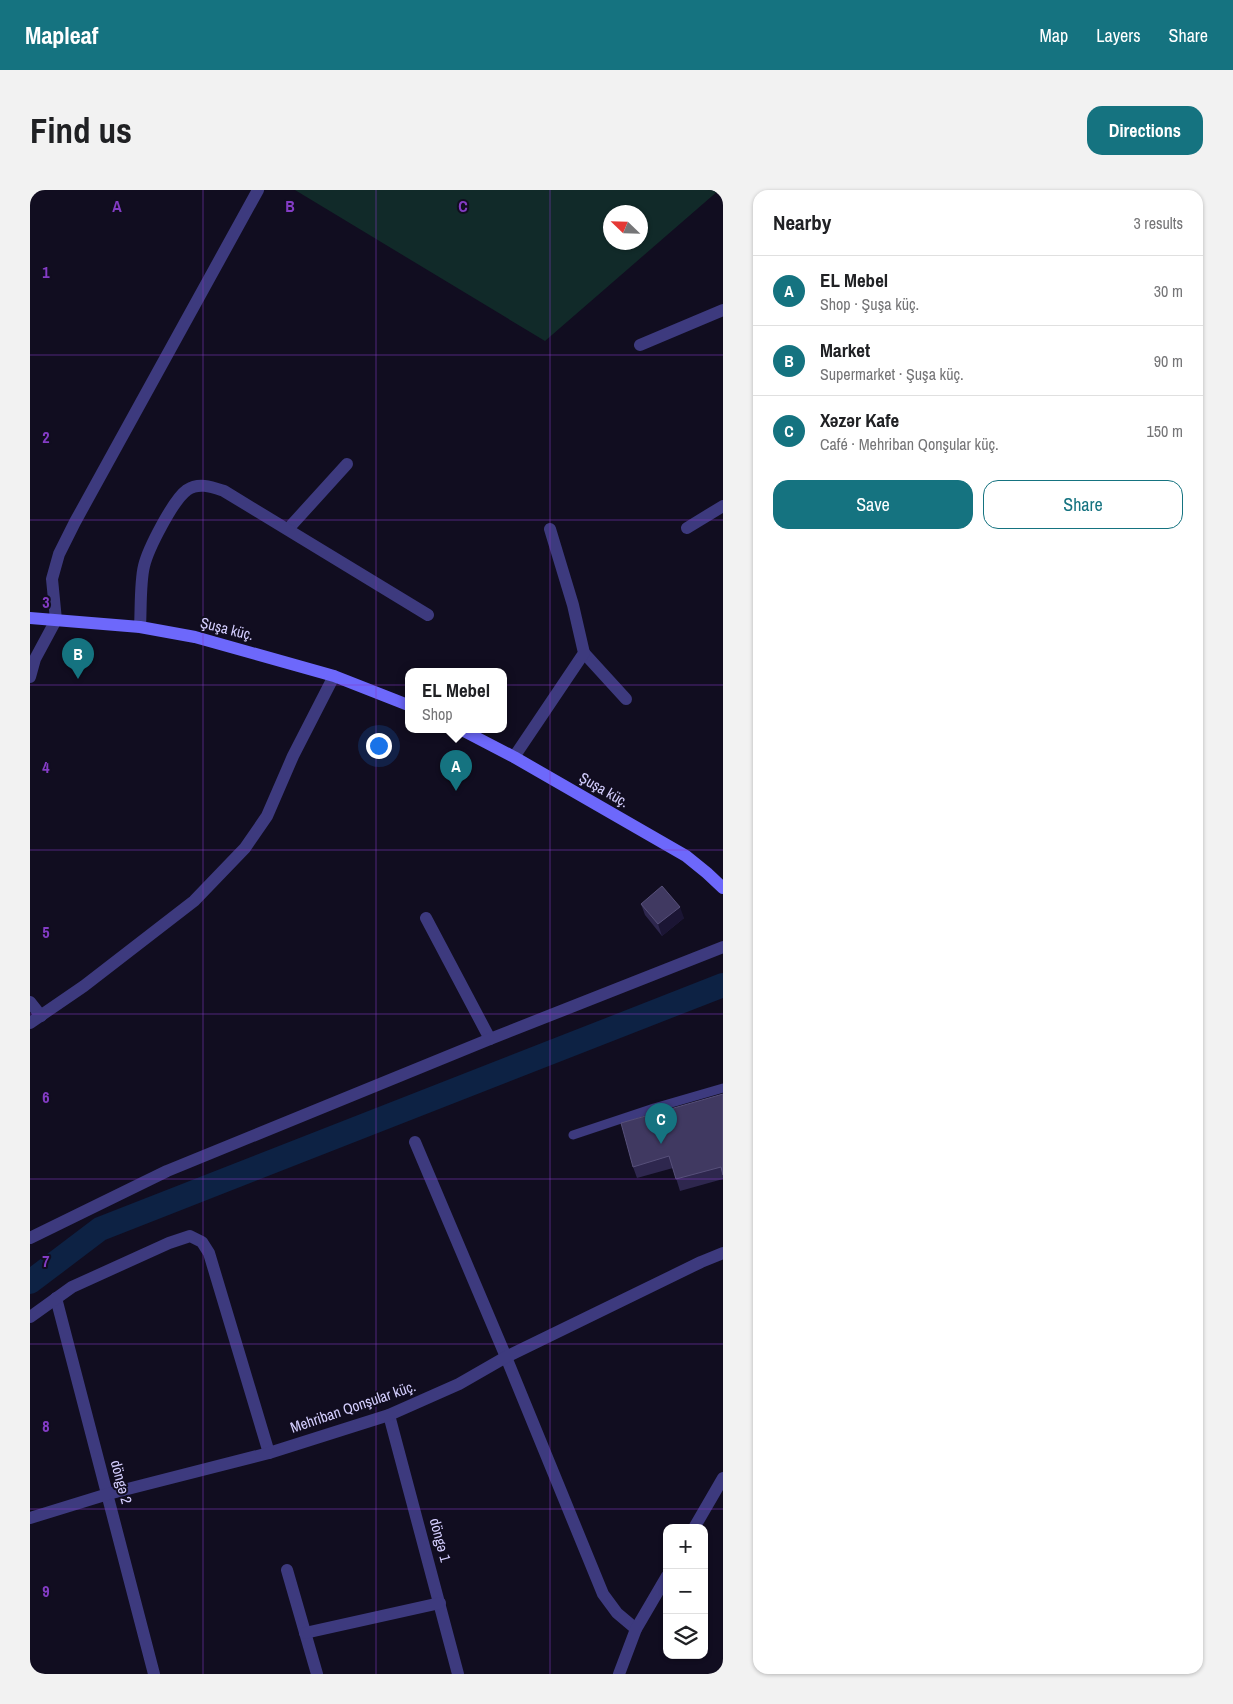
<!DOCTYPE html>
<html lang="en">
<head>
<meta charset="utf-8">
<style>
  body { margin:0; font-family:"Archivo Narrow",sans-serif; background:#f2f2f2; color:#202124 }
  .controls { position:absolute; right:15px; bottom:15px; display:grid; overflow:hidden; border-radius:10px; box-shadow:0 1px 4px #0004 }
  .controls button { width:45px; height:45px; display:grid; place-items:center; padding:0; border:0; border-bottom:1px solid #e0e0e0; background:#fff; color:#202124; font:25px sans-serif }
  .compass { position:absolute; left:573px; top:15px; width:45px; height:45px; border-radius:50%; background:#fff; box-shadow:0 1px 4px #0004; rotate:293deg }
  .you { position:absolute; left:348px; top:555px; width:18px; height:18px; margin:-12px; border:4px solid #fff; border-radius:50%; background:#1a73e8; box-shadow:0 0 0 8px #1a73e833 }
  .badge { display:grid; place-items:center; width:32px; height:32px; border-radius:50%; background:#157380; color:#fff; font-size:16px; font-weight:700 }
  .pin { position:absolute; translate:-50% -41px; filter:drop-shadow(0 1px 2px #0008) }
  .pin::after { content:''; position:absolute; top:26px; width:18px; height:15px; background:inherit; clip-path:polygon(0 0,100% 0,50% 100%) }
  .popup { position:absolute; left:375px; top:478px; width:102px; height:65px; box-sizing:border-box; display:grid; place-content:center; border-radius:10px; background:#fff; filter:drop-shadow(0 1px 4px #0005); font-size:16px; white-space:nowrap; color:#757577 }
  .popup b { font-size:19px; color:#202124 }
  .popup::after { content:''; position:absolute; left:50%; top:100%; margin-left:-10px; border:10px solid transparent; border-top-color:#fff }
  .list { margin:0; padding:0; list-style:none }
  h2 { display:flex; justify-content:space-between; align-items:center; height:65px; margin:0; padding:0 20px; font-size:21px }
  h2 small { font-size:16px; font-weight:400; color:#757577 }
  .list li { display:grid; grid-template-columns:32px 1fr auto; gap:15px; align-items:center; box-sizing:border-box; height:70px; padding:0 20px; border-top:1px solid #e0e0e0 }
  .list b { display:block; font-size:19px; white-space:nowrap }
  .list p { margin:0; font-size:16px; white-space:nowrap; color:#757577 }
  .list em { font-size:16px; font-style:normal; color:#757577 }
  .actions { display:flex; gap:10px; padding:15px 20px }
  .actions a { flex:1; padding:11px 0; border:1px solid #157380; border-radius:15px; text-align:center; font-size:18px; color:#157380 }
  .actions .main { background:#157380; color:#fff }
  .icon { flex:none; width:28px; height:28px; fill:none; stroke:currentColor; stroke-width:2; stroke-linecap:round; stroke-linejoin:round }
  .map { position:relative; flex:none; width:693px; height:1484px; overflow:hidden; border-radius:15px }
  header { display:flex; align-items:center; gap:30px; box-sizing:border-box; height:70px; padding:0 25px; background:#157380; color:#fff }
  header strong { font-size:24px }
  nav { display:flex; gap:28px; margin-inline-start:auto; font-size:18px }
  .intro { display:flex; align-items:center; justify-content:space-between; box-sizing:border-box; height:120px; padding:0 30px }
  h1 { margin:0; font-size:35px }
  .button { padding:12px 22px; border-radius:15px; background:#157380; color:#fff; font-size:18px; font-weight:700 }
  main { display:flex; gap:30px; padding:0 30px }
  aside { flex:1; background:#fff; border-radius:15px; box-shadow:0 1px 4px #0004 }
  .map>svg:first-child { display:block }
</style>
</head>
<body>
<header>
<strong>Mapleaf</strong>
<nav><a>Map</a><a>Layers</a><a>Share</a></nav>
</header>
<div class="intro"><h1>Find us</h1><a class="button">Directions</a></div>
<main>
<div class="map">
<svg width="693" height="1484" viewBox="0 0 693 1484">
  <rect width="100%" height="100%" fill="#110d20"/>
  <path fill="#112a29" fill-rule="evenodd" d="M265 0H689L515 151ZM580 22H610V52H580Z"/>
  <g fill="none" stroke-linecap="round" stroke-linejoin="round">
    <polyline stroke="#0d2244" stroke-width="24" points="0,1092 70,1039 693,795"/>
    <polyline stroke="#3d3a7e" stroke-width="9" points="543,945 624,918 693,898"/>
    <g stroke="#3d3a7e" stroke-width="12">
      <polyline points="610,155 693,120"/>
      <polyline points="657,338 693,316"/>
      <polyline points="258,339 317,274"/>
      <path d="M110 437C111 420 110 392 114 376 118 359 143 310 157 300 169 292 182 297 194 301L398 425"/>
      <polyline points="554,463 596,509"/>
      <polyline points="0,487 5,469 26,430 22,389 29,364 45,332 228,0"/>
      <polyline points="484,567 554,463 543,415 520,339"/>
      <polyline points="396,728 460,849"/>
      <polyline points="0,812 11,826"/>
      <polyline points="0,833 54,796 164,711 215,658 237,626 263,566 304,486"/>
      <polyline points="385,952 476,1167 573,1404 587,1423 606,1439"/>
      <polyline points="0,1048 137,981 460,849 693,757"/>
      <polyline points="26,1108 124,1484"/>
      <polyline points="0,1127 42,1097 139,1053 160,1046 172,1052 179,1063 239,1263"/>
      <polyline points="359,1225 428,1484"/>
      <polyline points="0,1328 78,1304 239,1263 359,1225 429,1194 476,1167 671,1072 693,1063"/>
      <polyline points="664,1338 693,1288"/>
      <polyline points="257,1380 287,1484"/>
      <polyline points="275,1443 410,1413"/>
      <polyline points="589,1484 606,1439 637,1386"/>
    </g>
    <g stroke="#6d68fb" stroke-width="12">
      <polyline points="0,428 110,437 165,447 304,486 378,515"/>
      <polyline points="432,540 484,567 656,666 677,683 693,698"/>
    </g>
  </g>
  <g fill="#2e274e">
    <polygon points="611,714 654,728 632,746 615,725"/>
    <polygon points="693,904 693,989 650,1001 643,978 607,988 603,977"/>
  </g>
  <polygon fill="#1b1534" points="650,717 654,728 632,746 628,734"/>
  <g fill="#403961" stroke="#57507a">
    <polygon points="632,696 650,717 628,734 611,714"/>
    <polygon points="693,904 693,985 691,977 646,989 639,966 603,977 591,933"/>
  </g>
  <path fill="none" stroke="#843cc5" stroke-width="1" stroke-opacity="0.55" d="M173 0V1484M346 0V1484M520 0V1484M0 165H693M0 330H693M0 495H693M0 660H693M0 824H693M0 989H693M0 1154H693M0 1319H693"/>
  <g text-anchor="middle" stroke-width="4" stroke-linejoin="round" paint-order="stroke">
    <g font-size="15" fill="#d4cefe" stroke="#110d20">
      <text transform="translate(197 439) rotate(14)" y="5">Şuşa küç.</text>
      <text transform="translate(574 600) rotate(30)" y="5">Şuşa küç.</text>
      <text transform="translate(323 1217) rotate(-19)" y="5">Mehriban Qonşular küç.</text>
      <text transform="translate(91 1292) rotate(75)" y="5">döngə 2</text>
      <text transform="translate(410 1350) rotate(75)" y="5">döngə 1</text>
    </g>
  </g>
  <g font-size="16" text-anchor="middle" font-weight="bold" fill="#843cc5" stroke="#110d20" stroke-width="4" stroke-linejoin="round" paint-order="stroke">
    <text x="87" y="22">A</text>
    <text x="260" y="22">B</text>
    <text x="433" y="22">C</text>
    <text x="16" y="88">1</text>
    <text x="16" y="253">2</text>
    <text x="16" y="418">3</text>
    <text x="16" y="583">4</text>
    <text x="16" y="748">5</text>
    <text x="16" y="913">6</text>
    <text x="16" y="1077">7</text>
    <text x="16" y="1242">8</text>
    <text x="16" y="1407">9</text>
  </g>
</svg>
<div class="controls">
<button>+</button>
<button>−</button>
<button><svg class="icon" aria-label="layers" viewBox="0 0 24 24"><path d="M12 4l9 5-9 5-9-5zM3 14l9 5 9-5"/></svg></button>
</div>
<svg class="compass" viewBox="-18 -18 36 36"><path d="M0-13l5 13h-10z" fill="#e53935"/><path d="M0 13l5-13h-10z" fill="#757577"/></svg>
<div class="you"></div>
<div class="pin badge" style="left:426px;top:601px">A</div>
<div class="popup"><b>EL Mebel</b>Shop</div>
<div class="pin badge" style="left:48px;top:489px">B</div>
<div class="pin badge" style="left:631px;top:954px">C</div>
</div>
<aside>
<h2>Nearby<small>3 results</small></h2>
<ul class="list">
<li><span class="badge">A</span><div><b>EL Mebel</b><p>Shop · Şuşa küç.</p></div><em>30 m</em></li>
<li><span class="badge">B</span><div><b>Market</b><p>Supermarket · Şuşa küç.</p></div><em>90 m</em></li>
<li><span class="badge">C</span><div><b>Xəzər Kafe</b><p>Café · Mehriban Qonşular küç.</p></div><em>150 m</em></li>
</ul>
<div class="actions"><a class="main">Save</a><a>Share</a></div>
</aside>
</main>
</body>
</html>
